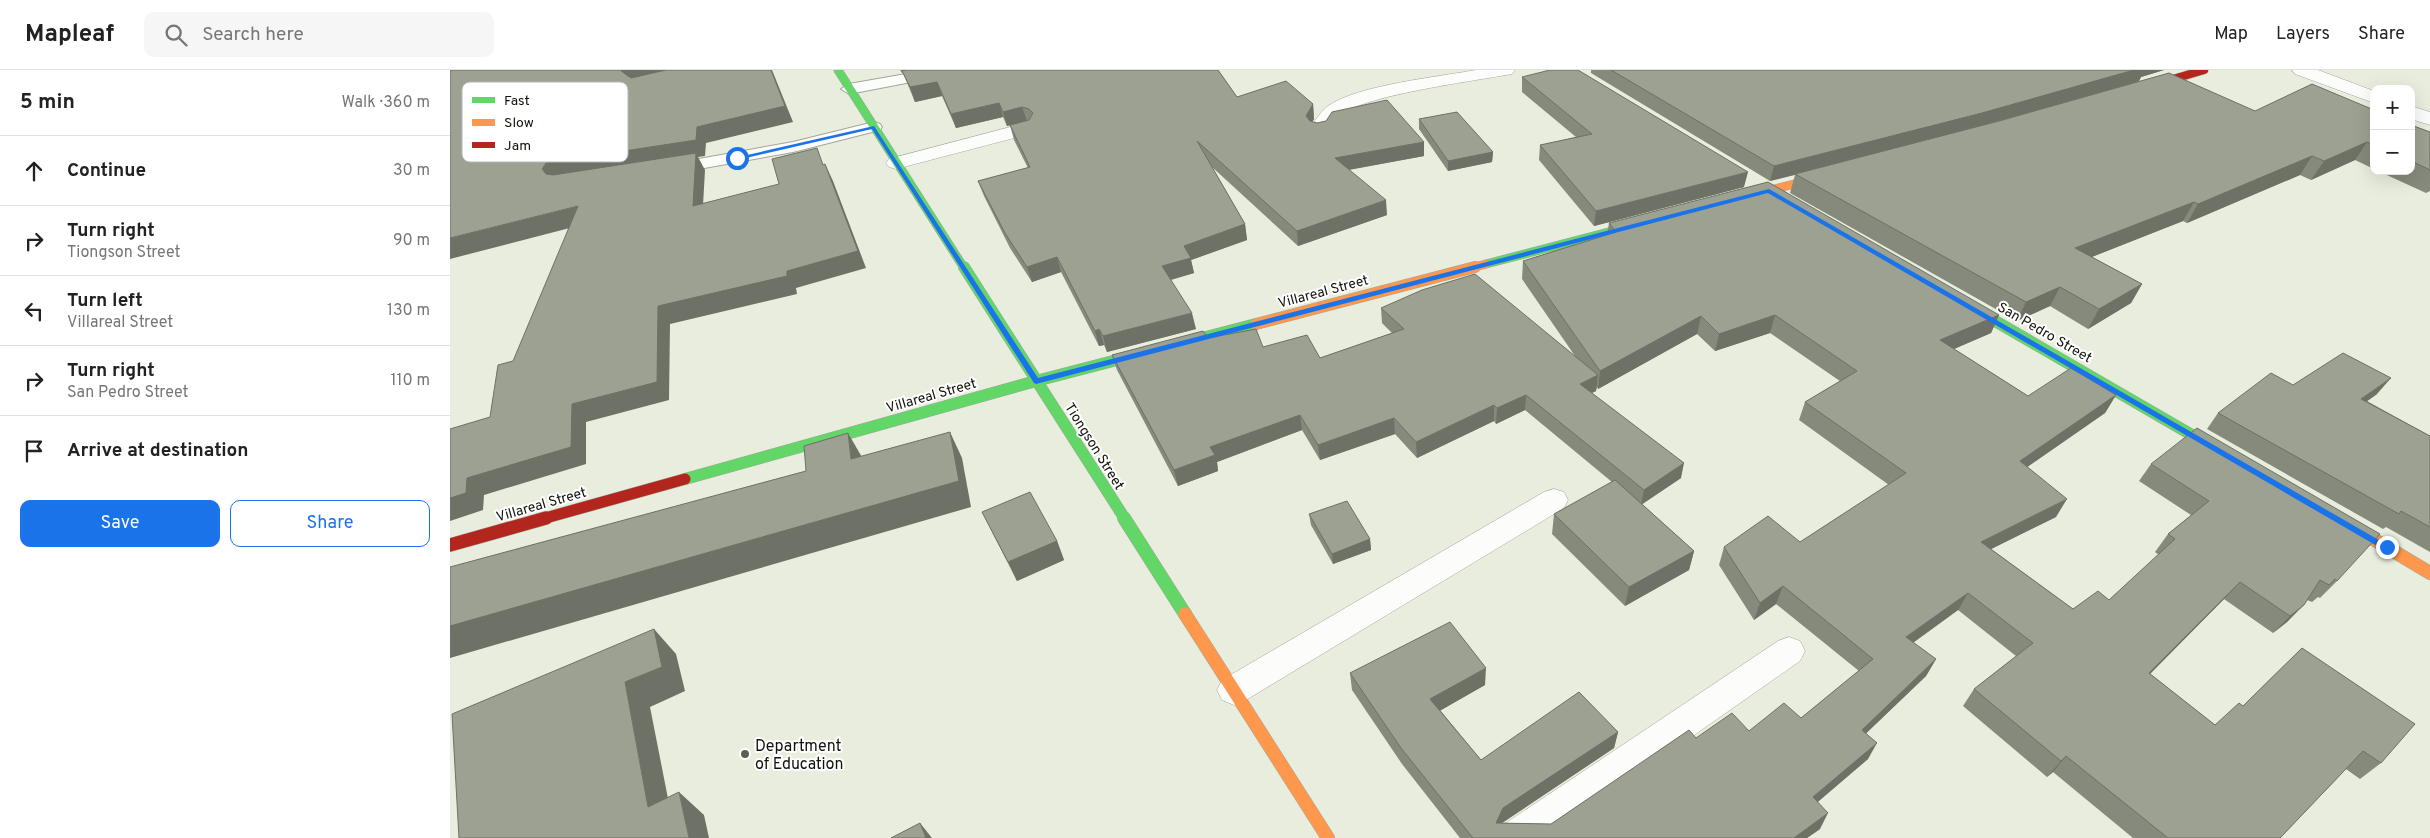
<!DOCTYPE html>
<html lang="en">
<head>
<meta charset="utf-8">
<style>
  body { margin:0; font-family:Overpass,sans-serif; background:#f6f6f6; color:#222 }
  .controls { position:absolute; right:15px; top:15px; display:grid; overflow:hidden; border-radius:10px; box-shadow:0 5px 20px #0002 }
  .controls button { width:45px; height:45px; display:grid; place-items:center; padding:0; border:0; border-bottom:1px solid #e0e0e0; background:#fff; color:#222; font:25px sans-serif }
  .stop { position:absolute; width:15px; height:15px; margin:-11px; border:4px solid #1a73e8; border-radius:50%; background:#fff }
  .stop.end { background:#1a73e8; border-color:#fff; box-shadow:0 1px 5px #0008 }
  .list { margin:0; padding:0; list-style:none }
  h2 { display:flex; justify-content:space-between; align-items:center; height:65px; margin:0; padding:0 20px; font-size:21px }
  h2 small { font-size:16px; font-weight:400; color:#767676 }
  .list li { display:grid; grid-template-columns:32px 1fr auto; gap:15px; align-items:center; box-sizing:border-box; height:70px; padding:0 20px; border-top:1px solid #e0e0e0 }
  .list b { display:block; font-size:19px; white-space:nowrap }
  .list p { margin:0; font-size:16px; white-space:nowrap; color:#767676 }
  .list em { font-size:16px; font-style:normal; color:#767676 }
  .actions { display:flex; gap:10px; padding:15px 20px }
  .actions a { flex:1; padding:11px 0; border:1px solid #1a73e8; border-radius:10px; text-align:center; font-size:18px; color:#1a73e8 }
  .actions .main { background:#1a73e8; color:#fff }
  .icon { flex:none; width:28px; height:28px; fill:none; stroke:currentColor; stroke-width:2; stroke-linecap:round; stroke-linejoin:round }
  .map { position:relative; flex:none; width:1980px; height:768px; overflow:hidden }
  header { display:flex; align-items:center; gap:30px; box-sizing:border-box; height:70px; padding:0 25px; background:#fff; border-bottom:1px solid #e0e0e0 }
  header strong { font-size:24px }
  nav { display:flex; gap:28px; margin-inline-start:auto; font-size:18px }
  .search { width:350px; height:45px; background:#f6f6f6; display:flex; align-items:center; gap:12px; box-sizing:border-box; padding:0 18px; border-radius:10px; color:#767676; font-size:19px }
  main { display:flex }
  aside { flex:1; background:#fff }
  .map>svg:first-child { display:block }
</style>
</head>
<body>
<header>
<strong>Mapleaf</strong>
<div class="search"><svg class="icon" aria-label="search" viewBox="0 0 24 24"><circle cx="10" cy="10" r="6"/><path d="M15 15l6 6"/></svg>Search here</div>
<nav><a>Map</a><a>Layers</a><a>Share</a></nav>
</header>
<main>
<aside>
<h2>5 min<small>Walk · 360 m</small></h2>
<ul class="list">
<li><svg class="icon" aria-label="ahead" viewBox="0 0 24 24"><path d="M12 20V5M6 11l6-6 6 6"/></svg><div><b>Continue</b></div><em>30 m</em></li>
<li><svg class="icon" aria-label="right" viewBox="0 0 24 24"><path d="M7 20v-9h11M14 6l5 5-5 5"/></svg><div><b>Turn right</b><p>Tiongson Street</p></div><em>90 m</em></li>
<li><svg class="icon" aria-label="left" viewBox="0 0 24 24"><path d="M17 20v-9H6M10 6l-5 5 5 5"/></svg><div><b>Turn left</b><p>Villareal Street</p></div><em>130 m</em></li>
<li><svg class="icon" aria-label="right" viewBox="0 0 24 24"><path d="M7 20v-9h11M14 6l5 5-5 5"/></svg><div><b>Turn right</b><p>San Pedro Street</p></div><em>110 m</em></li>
<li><svg class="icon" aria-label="arrive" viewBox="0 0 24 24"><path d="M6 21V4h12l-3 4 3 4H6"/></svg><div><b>Arrive at destination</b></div></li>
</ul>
<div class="actions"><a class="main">Save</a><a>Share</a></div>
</aside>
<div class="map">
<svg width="1980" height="768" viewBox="0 0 1980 768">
  <rect width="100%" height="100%" fill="#e8eddd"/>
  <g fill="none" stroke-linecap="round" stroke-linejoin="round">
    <g stroke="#a2a69a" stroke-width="2">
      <g id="lane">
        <polygon points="479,0 510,0 503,4 399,24 391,19 399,14"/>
        <polygon points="424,52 430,54 432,57 430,60 343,82 221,104 215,103 213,99 215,95 221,94 343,72"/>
      </g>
    </g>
    <g stroke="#a2a69a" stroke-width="1">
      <g id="street">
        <path d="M1026 0H1065L1062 4 1056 5C1023 11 910 26 889 46 884 51 880 58 876 64L869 66 862 64 859 60C864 52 871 41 878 36 908 15 988 7 1026 0Z"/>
        <polygon points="1842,0 1868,0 1924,21 1924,33 1845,4"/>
        <polygon points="1961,36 1980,42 1980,55 1961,49"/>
        <polygon points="576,53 583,55 586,59 583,63 446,99 439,97 436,93 439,89"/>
        <polygon points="1104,419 1114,422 1118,430 1114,438 796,630 784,635 772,630 767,620 772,610 1094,422"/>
        <polygon points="1339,567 1350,571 1355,581 1350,591 1097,768 1047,768 1053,755 1328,571"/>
      </g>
    </g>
    <g stroke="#a2a69a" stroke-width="9">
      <g id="fast-far2">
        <polyline points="388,0 514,198"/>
        <polyline points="1036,194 1193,153"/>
      </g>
    </g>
    <g stroke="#a2a69a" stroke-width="12">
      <g id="fast-far1">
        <polyline points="514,197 675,449"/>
        <polyline points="1514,233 1773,383"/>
        <polyline points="235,409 586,311 806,254"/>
      </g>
    </g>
    <g stroke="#a2a69a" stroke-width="14">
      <polyline id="fast" points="674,448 735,544"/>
    </g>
    <g stroke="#a2a69a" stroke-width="9">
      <g id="slow-far2">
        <polyline points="1293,127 1379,105"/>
        <polyline points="1020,198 1036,194"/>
      </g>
    </g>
    <g stroke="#a2a69a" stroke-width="12">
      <polyline id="slow-far1" points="806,254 1025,197"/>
    </g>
    <g stroke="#a2a69a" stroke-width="14">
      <g id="slow">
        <polyline points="1893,451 1980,503"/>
        <polyline points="735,544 878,768"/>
      </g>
    </g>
    <g stroke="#a2a69a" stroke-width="9">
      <polyline id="jam-far2" points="1693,18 1754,0"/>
    </g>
    <g stroke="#a2a69a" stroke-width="12">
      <polyline id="jam-far1" points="92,449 235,409"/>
    </g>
    <g stroke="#a2a69a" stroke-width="14">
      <polyline id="jam" points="0,475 96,448"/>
    </g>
    <use href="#lane" fill="#fcfcfa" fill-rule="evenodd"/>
    <use href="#street" fill="#fcfcfa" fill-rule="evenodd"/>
    <use href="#fast-far2" stroke="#63d668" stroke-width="8"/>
    <use href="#fast-far1" stroke="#63d668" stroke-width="11"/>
    <use href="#fast" stroke="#63d668" stroke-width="13"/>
    <use href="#slow-far2" stroke="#ff974d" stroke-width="8"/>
    <use href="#slow-far1" stroke="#ff974d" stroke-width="11"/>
    <use href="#slow" stroke="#ff974d" stroke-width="13"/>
    <use href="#jam-far2" stroke="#b3261e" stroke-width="8"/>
    <use href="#jam-far1" stroke="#b3261e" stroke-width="11"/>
    <use href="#jam" stroke="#b3261e" stroke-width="13"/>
  </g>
  <g fill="#868a7d">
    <polygon points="450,0 768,0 787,27 863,34 864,49 862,52 974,72 974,86 899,100 937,145 848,176 762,97 795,154 797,170 741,190 744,203 721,210 746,259 657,282 654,275 649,276 611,202 582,212 560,178 534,126 528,111 578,98 564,70 560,55 557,56 553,47 506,58 492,26 465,32 453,3 452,3"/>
    <polygon points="1141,0 1714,0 1691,7 1689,11 1805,41 1924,40 1924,99 1905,90 1861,110 1850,105 1737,153 1733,151 1642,187 1692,214 1681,233 1638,259 1600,236 1567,251 1340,123 1345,105 1320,111 1141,3"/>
    <polygon points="1072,7 1294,117 1144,156 1089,90 1090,75 1126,67 1072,22"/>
    <polygon points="969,49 1043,82 1042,92 998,101 969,59"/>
    <polygon points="1961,55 1980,62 1980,121 1976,123 1928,101 1961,101"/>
    <polygon points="1159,153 1549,245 1541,263 1504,279 1578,326 1666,325 1655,343 1577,397 1606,447 1541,479 1623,539 1659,530 1709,485 1705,482 1718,464 1741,445 1689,411 1701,394 1887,511 1870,528 1868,527 1862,532 1857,530 1837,552 1823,563 1774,529 1700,604 1765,655 1793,636 1852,578 1931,693 1910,709 1896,699 1830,768 1683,768 1603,702 1597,707 1513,636 1524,619 1566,586 1508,540 1463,573 1486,589 1476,606 1416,663 1418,689 1367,732 1370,759 1357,768 1010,768 952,694 902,620 900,603 1035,615 990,640 1031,690 1168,662 1164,678 1052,753 1101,754 1246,668 1299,661 1351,648 1409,601 1326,534 1304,550 1269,495 1274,477 1350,472 1439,415 1349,350 1355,332 1390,311 1320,263 1265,281 1247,264 1148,319 1147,317 1146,321 1142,323 1231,408 1192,434 1244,481 1239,500 1175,536 1102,464 1104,444 1162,412 1075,340 1046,354 1044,351 967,388 945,364 870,390 852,360 767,392 768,401 728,416 667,300 662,285 758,268 813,277 870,288 942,263 932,253 931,238 1125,286 1072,209 1073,191 1157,165"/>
    <polygon points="1843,315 1927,324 1917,331 1980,366 1980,482 1936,457 1933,459 1757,359 1768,343"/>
    <polygon points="532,442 607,471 614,490 567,511"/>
    <polygon points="859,444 920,469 921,480 883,494 861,455"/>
  </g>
  <g fill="#6d7166">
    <polygon points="172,0 237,0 180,17 171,1"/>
    <polygon points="321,0 322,0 343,52 256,73 255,86 248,87 255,100 252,153 104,116 92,99 96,93 247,57"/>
    <polygon points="1684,0 1714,0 1691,7 1689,11 1527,57 1320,111 1324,96"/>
    <polygon points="487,12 492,26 465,32 460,17"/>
    <polygon points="549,33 553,47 506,58 501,44"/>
    <polygon points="863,34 864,49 857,60 856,46"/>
    <polygon points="572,37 577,51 557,56 553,42"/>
    <polygon points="974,72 974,86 886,102 885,88"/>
    <polygon points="1917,72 1905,90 1861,110 1874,91"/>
    <polygon points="1043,82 1042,92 998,101 998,91"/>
    <polygon points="1862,86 1850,105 1737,153 1748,134"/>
    <polygon points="375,94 383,111 416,198 346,218 347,224 220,254 219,330 136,352 136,394 34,425 33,440 0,451 0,428 17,408 122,334 208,236 337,201"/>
    <polygon points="1298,102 1294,117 1144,156 1146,141"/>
    <polygon points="936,130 937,145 848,176 847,161"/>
    <polygon points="1744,132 1733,151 1616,197 1625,178"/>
    <polygon points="128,136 139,153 0,189 0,168"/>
    <polygon points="795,154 797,170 741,190 744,203 716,211 712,196 734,176"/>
    <polygon points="607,187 611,202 582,212 577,197"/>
    <polygon points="1692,214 1681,233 1638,259 1649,239"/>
    <polygon points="1610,217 1600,236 1567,251 1576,232"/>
    <polygon points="742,243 746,259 657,282 653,266"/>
    <polygon points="1325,245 1320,263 1265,281 1269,264"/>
    <polygon points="1549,245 1541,263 1483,288 1490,270"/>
    <polygon points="1251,246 1247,264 1148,319 1150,301"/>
    <polygon points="649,259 654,275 649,276 645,261"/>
    <polygon points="1148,305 1146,321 1128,329 1130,314"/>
    <polygon points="1941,308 1927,324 1898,345 1911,329"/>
    <polygon points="1076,325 1075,340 1046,354 1047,338"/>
    <polygon points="1666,325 1655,343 1560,409 1570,391"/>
    <polygon points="1044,335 1044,351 967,388 966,372"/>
    <polygon points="850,345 852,360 767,392 768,401 728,416 724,400 760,377"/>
    <polygon points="944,348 945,364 870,390 868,375"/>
    <polygon points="500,362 512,388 521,437 0,588 0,556"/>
    <polygon points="398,363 413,389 401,389"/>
    <polygon points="1234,393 1231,408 1191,435 1194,420"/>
    <polygon points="1617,429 1606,447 1521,489 1531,472"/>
    <polygon points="920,469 921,480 883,494 882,484"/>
    <polygon points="607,471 614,490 567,511 558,492"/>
    <polygon points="1244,481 1239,500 1175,536 1179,517"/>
    <polygon points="1790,512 1774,529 1685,619 1699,603"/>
    <polygon points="1333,516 1326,534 1304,550 1310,533"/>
    <polygon points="1518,523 1508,540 1447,584 1456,567"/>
    <polygon points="1854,535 1837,552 1823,563 1840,546"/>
    <polygon points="204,559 226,584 235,621 200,637 224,759 198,737 175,612"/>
    <polygon points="1486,589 1476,606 1403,676 1412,660"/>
    <polygon points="1036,598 1035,615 981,646 980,629"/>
    <polygon points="1168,662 1164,678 1052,753 1046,753 1053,738"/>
    <polygon points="1427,673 1418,689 1355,743 1363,727"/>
    <polygon points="1616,686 1603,702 1597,707 1611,691"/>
    <polygon points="229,722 254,745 259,768 239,768"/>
    <polygon points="1378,743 1370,759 1357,768 1344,768"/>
    <polygon points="470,753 482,768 476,768"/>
  </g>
  <g fill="#9ca191" stroke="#6d7166">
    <polygon points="0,0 172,0 171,1 181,8 216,0 321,0 335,36 247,57 246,70 96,93 92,99 96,104 103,105 246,83 243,136 329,114 322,89 367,78 373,95 375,94 408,181 337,201 337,206 208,236 207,312 122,334 121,377 17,408 16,423 0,428 0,359 40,347 48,295 63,291 128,136 0,168"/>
    <polygon points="456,0 768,0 787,27 836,11 863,34 856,46 860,51 867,53 876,51 882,42 937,30 974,72 885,88 936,130 847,161 747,71 795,154 734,176 741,188 712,196 742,243 653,266 649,259 645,261 607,187 577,197 555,163 528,111 580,97 560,55 579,50 583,43 579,39 572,37 553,42 549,33 501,44 487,12 460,17 452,1"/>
    <polygon points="1100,0 1128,0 1298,102 1146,141 1090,75 1142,64 1072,7"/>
    <polygon points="1161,0 1684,0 1532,43 1324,96"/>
    <polygon points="1719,3 1805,41 1862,14 1924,40 1924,75 1917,72 1874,91 1862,86 1748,134 1744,132 1625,178 1692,214 1649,239 1610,217 1576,232 1345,104 1549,51"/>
    <polygon points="1007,42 1043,82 998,91 969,49"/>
    <polygon points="1961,55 1980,62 1980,100 1961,91"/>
    <polygon points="1318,112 1549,245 1490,270 1578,326 1621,298 1666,325 1570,391 1617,429 1531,472 1623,539 1648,521 1659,530 1725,469 1718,464 1759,431 1701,394 1747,358 1930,464 1887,511 1885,509 1879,515 1870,510 1854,535 1840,546 1790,512 1699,603 1765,655 1789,633 1793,636 1852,578 1965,654 1931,693 1913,681 1830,768 1718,768 1616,686 1611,691 1524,619 1583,573 1518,523 1456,567 1486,589 1412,660 1427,673 1363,727 1378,743 1344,768 1023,768 951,678 900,603 1000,552 1036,598 980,629 1031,690 1129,622 1168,662 1053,738 1046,753 1101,754 1239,660 1246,668 1282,643 1299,661 1334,633 1351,648 1423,589 1333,516 1310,533 1274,477 1318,446 1350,472 1456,403 1355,332 1407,301 1325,245 1269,264 1251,246 1150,301 1073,191 1166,162 1159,153"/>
    <polygon points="1025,204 1148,305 1130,314 1234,393 1194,420 1076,325 1047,338 1044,335 966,372 944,348 868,375 850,345 760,377 765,385 724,400 662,285 753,261 758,268 806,259 813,277 857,265 870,288 954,259 931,238 972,220"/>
    <polygon points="1893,283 1941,308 1911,329 1980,366 1980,457 1951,441 1949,444 1768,343 1821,303 1843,315"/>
    <polygon points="500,362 509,411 0,556 0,497 356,401 354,376 398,363 401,389"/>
    <polygon points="1165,410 1244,481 1179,517 1104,444"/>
    <polygon points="580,422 607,471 558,492 532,442"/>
    <polygon points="897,431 920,469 882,484 859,444"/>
    <polygon points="204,559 212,597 175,612 198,737 229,722 239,768 9,768 2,644"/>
    <polygon points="470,753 476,768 441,768"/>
  </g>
  <polygon fill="#1a73e8" points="424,56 588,308 1319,119 1941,477 1937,481 1934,480 1318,123 586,314 584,313 422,59 287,90 284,88"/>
  <circle fill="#5c5f54" stroke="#fff" stroke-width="2" cx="295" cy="684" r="5"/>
  <g text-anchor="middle" stroke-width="4" stroke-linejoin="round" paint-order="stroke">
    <g font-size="14" fill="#11130a" stroke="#fff">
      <text transform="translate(873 221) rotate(-15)" y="5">Villareal Street</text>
      <text transform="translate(1595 262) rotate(30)" y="5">San Pedro Street</text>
      <text transform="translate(481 325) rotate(-16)" y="5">Villareal Street</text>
      <text transform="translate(645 376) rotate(58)" y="5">Tiongson Street</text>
      <text transform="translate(91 434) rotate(-16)" y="5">Villareal Street</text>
    </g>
    <g font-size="16" fill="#11130a" stroke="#fff" text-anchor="start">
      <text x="305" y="681">Department<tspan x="305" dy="18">of Education</tspan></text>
    </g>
  </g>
  <rect x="12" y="12" width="166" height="80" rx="8" fill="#fff" stroke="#b8b8b6" stroke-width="1"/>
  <rect x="22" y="27" width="23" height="6" fill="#63d668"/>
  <rect x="22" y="49" width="23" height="7" fill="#ff974d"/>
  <rect x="22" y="72" width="23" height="6" fill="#b3261e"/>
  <g font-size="14" fill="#11130a">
    <text x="54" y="35">Fast</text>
    <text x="54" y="57">Slow</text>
    <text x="54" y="80">Jam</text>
  </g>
</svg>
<div class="controls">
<button>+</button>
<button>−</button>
</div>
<div class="stop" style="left:287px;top:88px"></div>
<div class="stop end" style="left:1937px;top:477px"></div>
</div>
</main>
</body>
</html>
